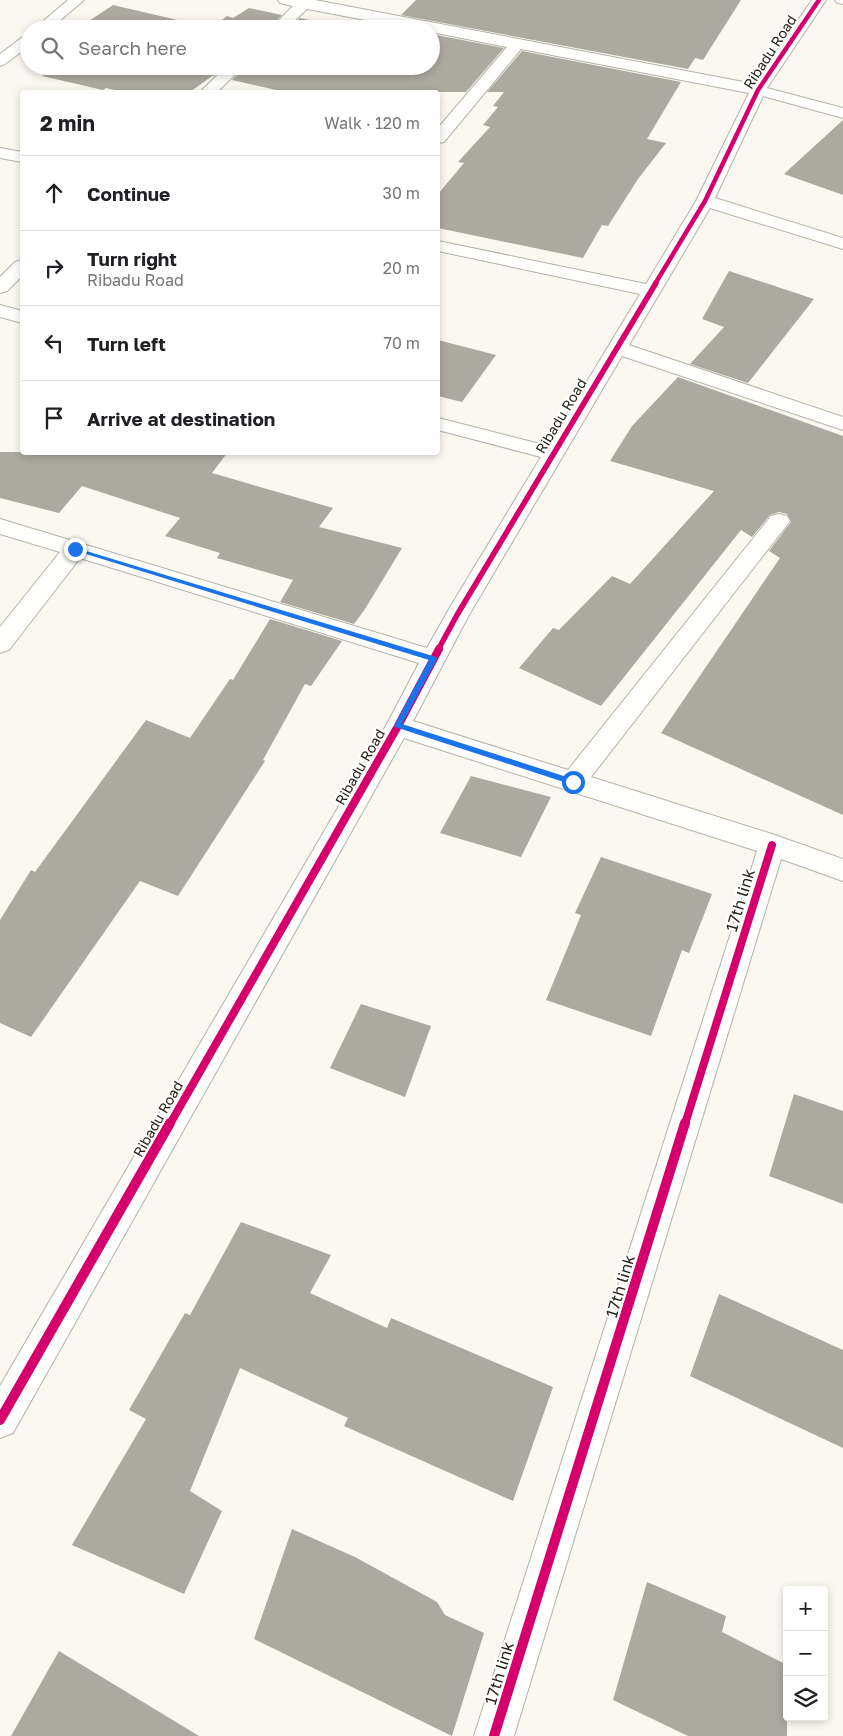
<!DOCTYPE html>
<html lang="en">
<head>
<meta charset="utf-8">
<style>
  body { margin:0; font-family:"Golos Text",sans-serif; background:#f2f2f2; color:#202124 }
  .controls { position:absolute; right:15px; bottom:15px; display:grid; overflow:hidden; border-radius:5px; box-shadow:0 2px 8px #0003 }
  .controls button { width:45px; height:45px; display:grid; place-items:center; padding:0; border:0; border-bottom:1px solid #e0e0e0; background:#fff; color:#202124; font:25px sans-serif }
  .stop { position:absolute; width:15px; height:15px; margin:-11px; border:4px solid #1a73e8; border-radius:50%; background:#fff }
  .stop.end { background:#1a73e8; border-color:#fff; box-shadow:0 1px 5px #0008 }
  .list { margin:0; padding:0; list-style:none }
  h2 { display:flex; justify-content:space-between; align-items:center; height:65px; margin:0; padding:0 20px; font-size:21px }
  h2 small { font-size:16px; font-weight:400; color:#757577 }
  .list li { display:grid; grid-template-columns:32px 1fr auto; gap:15px; align-items:center; box-sizing:border-box; height:75px; padding:0 20px; border-top:1px solid #e0e0e0 }
  .list b { display:block; font-size:19px; white-space:nowrap }
  .list p { margin:0; font-size:16px; white-space:nowrap; color:#757577 }
  .list em { font-size:16px; font-style:normal; color:#757577 }
  .icon { flex:none; width:28px; height:28px; fill:none; stroke:currentColor; stroke-width:2; stroke-linecap:round; stroke-linejoin:round }
  .map { position:relative; flex:none; width:843px; height:1736px; overflow:hidden }
  .search { position:absolute; background:#fff; box-shadow:0 2px 8px #0003; left:20px; top:20px; width:420px; height:55px; display:flex; align-items:center; gap:12px; box-sizing:border-box; padding:0 18px; border-radius:28px; color:#757577; font-size:19px }
  .panel { position:absolute; background:#fff; box-shadow:0 2px 8px #0003; left:20px; top:90px; width:420px; height:365px; border-radius:5px }
  .map>svg:first-child { display:block }
</style>
</head>
<body>
<div class="map">
<svg width="843" height="1736" viewBox="0 0 843 1736">
  <rect width="100%" height="100%" fill="#faf8f0"/>
  <g fill="#aca9a0">
    <polygon points="416,0 741,0 703,60 695,58 688,69 401,15"/>
    <polygon points="113,5 212,28 227,16 233,18 249,8 282,15 268,29 77,29"/>
    <polygon points="300,18 346,28 353,29 289,29"/>
    <polygon points="431,34 504,48 466,92 285,92 232,80 246,66 431,66"/>
    <polygon points="522,51 681,82 647,139 666,143 638,179 608,226 602,225 583,258 438,228 438,194 464,163 458,162 490,127 483,125 498,107 493,106 504,92 487,92"/>
    <polygon points="56,66 224,66 214,76 212,76 190,92 124,92 106,88 103,90 42,76"/>
    <polygon points="843,120 843,195 784,174"/>
    <polygon points="729,271 814,299 748,383 690,364 724,327 702,319"/>
    <polygon points="438,340 496,355 462,402 438,396"/>
    <polygon points="678,377 843,436 843,815 661,733 780,558 769,551 791,522 787,514 779,512 770,515 752,537 741,530 601,706 519,668 553,628 559,630 612,576 630,584 714,491 610,461 632,426"/>
    <polygon points="0,452 228,452 212,473 333,508 319,527 402,548 365,609 354,624 280,602 293,580 217,558 220,553 165,536 180,518 82,486 59,513 0,498"/>
    <polygon points="270,619 342,641 311,686 305,684 263,760 265,761 178,896 140,881 31,1037 0,1023 0,920 31,870 35,872 146,720 190,738 230,679 233,680"/>
    <polygon points="471,776 551,797 521,857 440,833"/>
    <polygon points="601,857 712,894 689,953 682,950 651,1036 546,1000 581,915 575,913"/>
    <polygon points="361,1004 431,1026 405,1097 330,1068"/>
    <polygon points="794,1094 843,1111 843,1204 769,1176"/>
    <polygon points="241,1222 331,1255 310,1293 387,1328 391,1318 553,1387 513,1501 344,1426 348,1418 240,1368 190,1491 222,1511 184,1594 72,1545 146,1419 129,1410 185,1313 190,1315"/>
    <polygon points="719,1294 843,1350 843,1448 690,1376"/>
    <polygon points="292,1529 355,1557 437,1602 445,1615 484,1633 452,1736 254,1639"/>
    <polygon points="647,1582 726,1616 722,1632 787,1665 787,1736 688,1736 613,1700"/>
    <polygon points="59,1651 199,1736 11,1736"/>
  </g>
  <g fill="none" stroke-linecap="round" stroke-linejoin="round">
    <g stroke="#b4b2a8" stroke-width="2">
      <g id="minor">
        <polygon points="68,0 84,0 50,29 34,29"/>
        <polygon points="278,0 315,0 754,84 812,0 826,0 767,88 843,108 843,118 763,96 715,198 843,238 843,249 710,208 629,345 843,417 843,430 622,356 469,615 413,721 568,770 771,516 779,514 787,516 790,521 591,777 772,834 843,859 843,881 781,859 514,1736 474,1736 757,851 404,738 13,1433 0,1438 0,1386 388,722 419,663 80,558 9,650 0,653 0,627 60,552 0,534 0,519 427,648 449,609 541,457 438,430 438,418 548,446 640,294 438,251 438,241 646,284 696,201 749,93 521,49 444,142 438,143 438,128 507,47 431,32 431,29 413,29 307,9 286,29 270,29 293,6 280,3"/>
        <polygon points="835,0 843,0 843,4 837,3"/>
        <polygon points="29,35 29,46 5,64 0,66 0,54 24,36"/>
        <polygon points="227,66 244,66 217,92 200,92"/>
        <polygon points="0,148 22,152 22,162 0,158"/>
        <polygon points="22,260 22,276 7,291 0,293 0,277 15,262"/>
        <polygon points="0,305 22,311 22,323 0,317"/>
      </g>
    </g>
    <use href="#minor" fill="#fefefd" fill-rule="evenodd"/>
    <g stroke="#fff" stroke-width="6">
      <polyline id="cycleway-far3" points="655,284 705,201 758,90 819,0"/>
    </g>
    <g stroke="#fff" stroke-width="8">
      <polyline id="cycleway-far2" points="438,650 457,615 656,283"/>
    </g>
    <g stroke="#fff" stroke-width="11">
      <g id="cycleway-far1">
        <polyline points="170,1124 398,726 439,649"/>
        <polyline points="685,1124 772,845"/>
      </g>
    </g>
    <g stroke="#fff" stroke-width="13">
      <g id="cycleway">
        <polyline points="0,1420 170,1123"/>
        <polyline points="494,1736 685,1123"/>
      </g>
    </g>
    <use href="#cycleway-far3" stroke="#d6006c" stroke-width="4.5"/>
    <use href="#cycleway-far2" stroke="#d6006c" stroke-width="5.5"/>
    <use href="#cycleway-far1" stroke="#d6006c" stroke-width="8"/>
    <use href="#cycleway" stroke="#d6006c" stroke-width="10"/>
  </g>
  <polygon fill="#1a73e8" points="73,547 436,657 437,659 402,724 576,780 577,782 573,785 395,727 394,726 429,660 73,550"/>
  <g text-anchor="middle" stroke-width="4.5" stroke-linejoin="round" paint-order="stroke">
    <g font-size="14" fill="#252215" stroke="#fff">
      <text transform="translate(770 52) rotate(-57)" y="5">Ribadu Road</text>
      <text transform="translate(561 416) rotate(-59)" y="5">Ribadu Road</text>
      <text transform="translate(360 767) rotate(-60)" y="5">Ribadu Road</text>
      <text transform="translate(158 1119) rotate(-60)" y="5">Ribadu Road</text>
    </g>
    <g font-size="16" fill="#252215" stroke="#fff">
      <text transform="translate(740 900) rotate(-73)" y="6">17th link</text>
      <text transform="translate(620 1286) rotate(-73)" y="6">17th link</text>
      <text transform="translate(499 1673) rotate(-73)" y="6">17th link</text>
    </g>
  </g>
</svg>
<div class="controls">
<button>+</button>
<button>−</button>
<button><svg class="icon" aria-label="layers" viewBox="0 0 24 24"><path d="M12 4l9 5-9 5-9-5zM3 14l9 5 9-5"/></svg></button>
</div>
<div class="stop" style="left:573px;top:782px"></div>
<div class="stop end" style="left:75px;top:549px"></div>
<div class="search"><svg class="icon" aria-label="search" viewBox="0 0 24 24"><circle cx="10" cy="10" r="6"/><path d="M15 15l6 6"/></svg>Search here</div>
<section class="panel">
<h2>2 min<small>Walk · 120 m</small></h2>
<ul class="list">
<li><svg class="icon" aria-label="ahead" viewBox="0 0 24 24"><path d="M12 20V5M6 11l6-6 6 6"/></svg><div><b>Continue</b></div><em>30 m</em></li>
<li><svg class="icon" aria-label="right" viewBox="0 0 24 24"><path d="M7 20v-9h11M14 6l5 5-5 5"/></svg><div><b>Turn right</b><p>Ribadu Road</p></div><em>20 m</em></li>
<li><svg class="icon" aria-label="left" viewBox="0 0 24 24"><path d="M17 20v-9H6M10 6l-5 5 5 5"/></svg><div><b>Turn left</b></div><em>70 m</em></li>
<li><svg class="icon" aria-label="arrive" viewBox="0 0 24 24"><path d="M6 21V4h12l-3 4 3 4H6"/></svg><div><b>Arrive at destination</b></div></li>
</ul>
</section>
</div>
</body>
</html>
